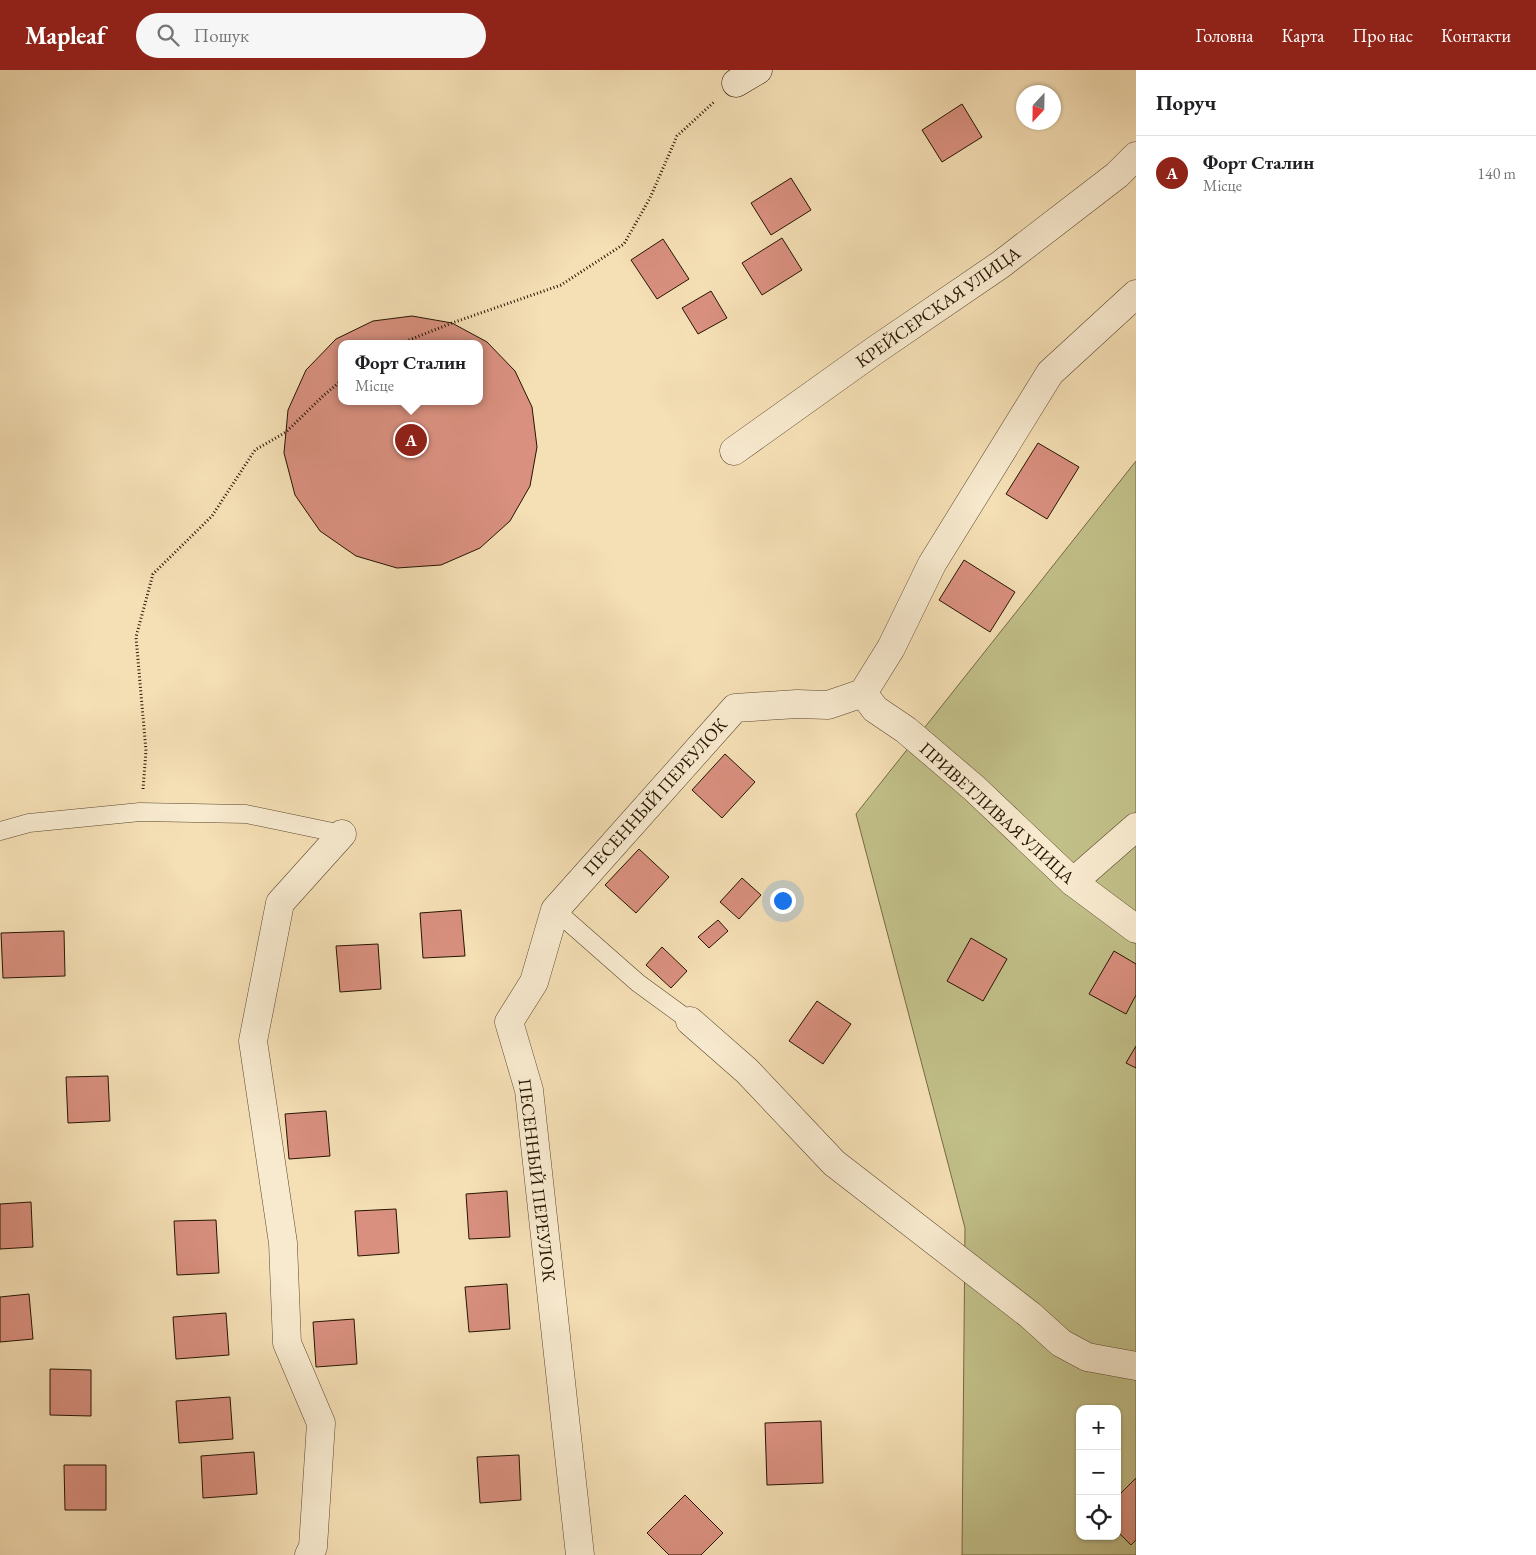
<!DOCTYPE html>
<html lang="uk">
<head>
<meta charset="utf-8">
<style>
  body { margin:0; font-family:"EB Garamond",serif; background:#f6f6f6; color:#202124 }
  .controls { position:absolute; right:15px; bottom:15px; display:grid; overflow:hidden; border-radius:10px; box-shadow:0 1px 4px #0004 }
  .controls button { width:45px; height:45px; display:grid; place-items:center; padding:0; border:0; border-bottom:1px solid #e0e0e0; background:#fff; color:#202124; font:25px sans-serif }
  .compass { position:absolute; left:1016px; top:15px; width:45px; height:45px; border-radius:50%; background:#fff; box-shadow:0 1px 4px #0004; rotate:202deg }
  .you { position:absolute; left:782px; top:830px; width:18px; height:18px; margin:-12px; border:4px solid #fff; border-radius:50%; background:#1a73e8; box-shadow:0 0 0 8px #1a73e833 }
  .badge { display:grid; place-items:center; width:32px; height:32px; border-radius:50%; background:#8f2418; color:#fff; font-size:16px; font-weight:700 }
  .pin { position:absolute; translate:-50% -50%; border:2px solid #fff; box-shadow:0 1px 5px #0006 }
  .popup { position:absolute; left:338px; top:270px; width:145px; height:65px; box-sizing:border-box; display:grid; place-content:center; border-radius:10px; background:#fff; filter:drop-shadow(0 1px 4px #0005); font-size:16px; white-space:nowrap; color:#757577 }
  .popup b { font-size:19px; color:#202124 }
  .popup::after { content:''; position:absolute; left:50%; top:100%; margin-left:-10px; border:10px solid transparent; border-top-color:#fff }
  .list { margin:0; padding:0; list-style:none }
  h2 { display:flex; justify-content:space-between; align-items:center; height:65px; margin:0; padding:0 20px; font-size:21px }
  h2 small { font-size:16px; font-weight:400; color:#757577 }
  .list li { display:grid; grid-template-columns:32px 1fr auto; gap:15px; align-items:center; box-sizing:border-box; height:75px; padding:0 20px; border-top:1px solid #e0e0e0 }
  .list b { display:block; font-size:19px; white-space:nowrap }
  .list p { margin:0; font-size:16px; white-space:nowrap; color:#757577 }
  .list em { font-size:16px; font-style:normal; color:#757577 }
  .icon { flex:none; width:28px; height:28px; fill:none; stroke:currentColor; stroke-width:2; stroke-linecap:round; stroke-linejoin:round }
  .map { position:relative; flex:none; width:1136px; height:1485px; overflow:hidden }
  header { display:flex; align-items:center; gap:30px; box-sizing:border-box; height:70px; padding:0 25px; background:#8f2418; color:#fff }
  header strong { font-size:24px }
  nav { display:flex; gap:28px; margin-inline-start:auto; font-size:18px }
  .search { width:350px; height:45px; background:#f6f6f6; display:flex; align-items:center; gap:12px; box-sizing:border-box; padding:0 18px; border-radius:28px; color:#757577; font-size:19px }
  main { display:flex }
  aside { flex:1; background:#fff }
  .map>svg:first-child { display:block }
</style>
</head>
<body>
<header>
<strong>Mapleaf</strong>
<div class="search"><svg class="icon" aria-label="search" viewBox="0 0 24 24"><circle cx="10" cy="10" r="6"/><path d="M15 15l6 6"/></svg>Пошук</div>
<nav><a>Головна</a><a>Карта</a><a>Про нас</a><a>Контакти</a></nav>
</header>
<main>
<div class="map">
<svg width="1136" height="1485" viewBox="0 0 1136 1485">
  <rect width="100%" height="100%" fill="#f5dfb5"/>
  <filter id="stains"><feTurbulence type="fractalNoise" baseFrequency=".004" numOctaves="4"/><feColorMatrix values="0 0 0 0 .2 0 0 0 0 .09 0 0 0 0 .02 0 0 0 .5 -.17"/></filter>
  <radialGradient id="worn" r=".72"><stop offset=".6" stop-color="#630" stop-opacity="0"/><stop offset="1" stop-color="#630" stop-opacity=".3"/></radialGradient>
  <path fill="#c2c089" stroke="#746a44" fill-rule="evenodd" d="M1136 391V1485H962L965 1158 856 744ZM1080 1339H1117V1466H1080Z"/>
  <g fill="#d9907f" stroke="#251400" fill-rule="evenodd">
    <polygon points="962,34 982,67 942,92 922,60"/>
    <polygon points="791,108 811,140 771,165 751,133"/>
    <polygon points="782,168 802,200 762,225 742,193"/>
    <polygon points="663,169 689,209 657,229 631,190"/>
    <polygon points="711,221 727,248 698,264 682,238"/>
    <path d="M412 246 452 253 487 272 515 301 532 337 537 377 530 416 510 451 480 478 441 495 397 498 356 486 320 461 295 425 284 383 288 340 306 300 336 269 373 251ZM342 274H480V331H342Z"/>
    <polygon points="1038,373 1079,397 1047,449 1006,424"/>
    <polygon points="964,490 1015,522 990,562 939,530"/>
    <polygon points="725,684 755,712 722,748 692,720"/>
    <polygon points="639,779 669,807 636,843 605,815"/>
    <polygon points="742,808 761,825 739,849 720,832"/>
    <polygon points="461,840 465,886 423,888 420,843"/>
    <polygon points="718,850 728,861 709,878 698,867"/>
    <polygon points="64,861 65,906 3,908 1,863"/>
    <polygon points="971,868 1007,889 983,931 947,911"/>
    <polygon points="378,874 381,919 340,922 336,876"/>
    <polygon points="662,877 687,901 671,918 646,895"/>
    <polygon points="1114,881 1136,894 1136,925 1126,944 1089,924"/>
    <polygon points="817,931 851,954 823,994 789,971"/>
    <polygon points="1136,976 1136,998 1126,993"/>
    <polygon points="108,1006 110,1051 68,1053 66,1007"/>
    <polygon points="326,1041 330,1086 289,1089 285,1044"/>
    <polygon points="507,1121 510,1167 469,1169 466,1124"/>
    <polygon points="31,1132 33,1177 0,1179 0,1134"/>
    <polygon points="396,1139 399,1183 358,1186 355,1141"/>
    <polygon points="216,1150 219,1203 177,1205 174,1151"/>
    <polygon points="507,1214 510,1259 469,1262 465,1217"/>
    <polygon points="29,1224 33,1269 0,1272 0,1227"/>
    <polygon points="226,1243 229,1285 176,1289 173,1247"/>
    <polygon points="354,1249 357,1294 316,1297 313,1252"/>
    <polygon points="50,1299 91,1300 91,1346 50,1345"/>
    <polygon points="230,1327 233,1369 179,1373 176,1331"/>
    <polygon points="821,1351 823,1413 767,1415 765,1353"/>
    <polygon points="254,1382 257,1424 203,1428 201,1386"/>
    <polygon points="519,1385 521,1430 480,1433 477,1387"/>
    <polygon points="64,1395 106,1395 106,1440 65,1440"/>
    <polygon points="1136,1408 1136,1470 1131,1475 1117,1461 1117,1427"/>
    <polygon points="685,1425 723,1463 701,1485 669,1485 647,1463"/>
  </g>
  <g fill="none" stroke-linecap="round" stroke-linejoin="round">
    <g stroke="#59472d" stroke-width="19">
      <g id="lane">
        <polyline points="0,761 29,753 140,742 246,744 342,764"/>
        <polyline points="555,840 638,913 690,951"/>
      </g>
    </g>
    <g stroke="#59472d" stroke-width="29">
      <g id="street">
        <polyline points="734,381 874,281 1000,195 1117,105 1136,86"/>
        <polyline points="863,623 875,639 906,660 974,718 1073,812 1136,859"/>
        <polyline points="1073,812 1136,757"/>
        <polyline points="690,951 747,1001 834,1093 1030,1245 1061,1273 1087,1287 1136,1296"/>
        <polyline points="309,1485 313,1477 321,1353 287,1273 283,1173 253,971 280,833 342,764"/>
        <polyline points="580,1485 529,1020 509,952 534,912 555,840 735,638 797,634 828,635 863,623 891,578 932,494 1050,303 1136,224"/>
      </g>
    </g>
    <g stroke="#251400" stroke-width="29">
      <polyline id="secondary" points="736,13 758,0"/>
    </g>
    <g stroke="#251400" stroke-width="3" stroke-dasharray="1 2.5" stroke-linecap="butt">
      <polyline points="399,274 452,253 561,215 624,174 650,128 677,66 715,31"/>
      <polyline points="143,719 146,681 136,567 153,504 212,446 255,380 286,362 324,325 342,310"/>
    </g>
    <use href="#lane" stroke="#f8eacf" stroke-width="18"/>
    <use href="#street" stroke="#f8eacf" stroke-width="28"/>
    <use href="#secondary" stroke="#f8eacf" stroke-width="28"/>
  </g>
  <g text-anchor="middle" stroke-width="5" stroke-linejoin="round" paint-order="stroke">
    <g font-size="18" fill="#251400" stroke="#f8eacf">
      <text transform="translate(938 237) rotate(-35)" y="6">КРЕЙСЕРСКАЯ УЛИЦА</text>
      <text transform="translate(655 727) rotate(-48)" y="6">ПЕСЕННЫЙ ПЕРЕУЛОК</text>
      <text transform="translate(997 743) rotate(42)" y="6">ПРИВЕТЛИВАЯ УЛИЦА</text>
      <text transform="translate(537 1110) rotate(83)" y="6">ПЕСЕННЫЙ ПЕРЕУЛОК</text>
    </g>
  </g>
  <rect width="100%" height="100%" filter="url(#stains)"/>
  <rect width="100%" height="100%" fill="url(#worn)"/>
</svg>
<div class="controls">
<button>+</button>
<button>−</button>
<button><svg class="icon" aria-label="locate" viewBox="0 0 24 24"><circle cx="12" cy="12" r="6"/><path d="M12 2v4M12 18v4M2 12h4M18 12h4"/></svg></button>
</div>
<svg class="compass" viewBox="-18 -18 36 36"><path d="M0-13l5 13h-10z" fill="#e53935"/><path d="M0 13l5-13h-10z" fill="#757577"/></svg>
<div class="you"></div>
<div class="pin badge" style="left:411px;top:370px">A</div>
<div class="popup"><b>Форт Сталин</b>Місце</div>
</div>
<aside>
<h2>Поруч<small></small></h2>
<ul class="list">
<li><span class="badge">A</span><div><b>Форт Сталин</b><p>Місце</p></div><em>140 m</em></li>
</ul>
</aside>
</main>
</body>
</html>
